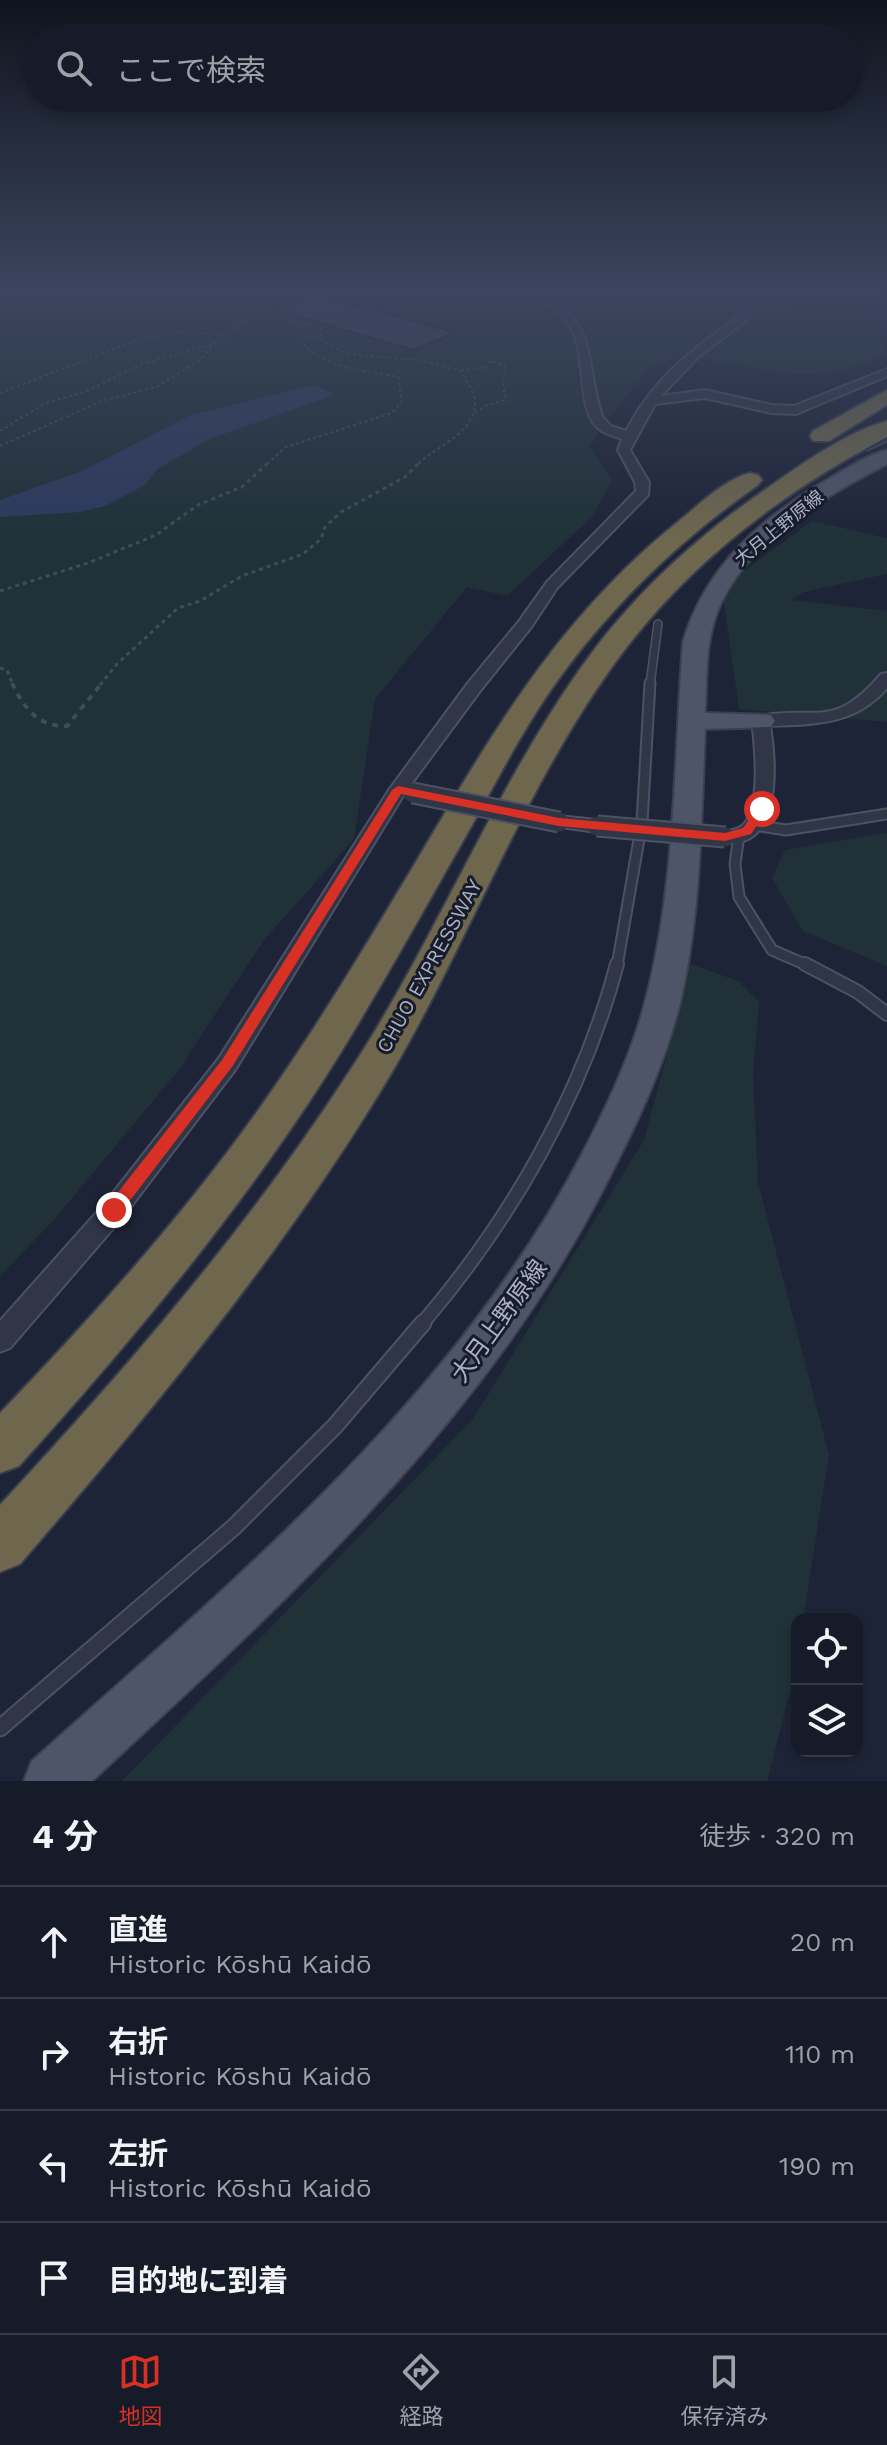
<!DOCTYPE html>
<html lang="ja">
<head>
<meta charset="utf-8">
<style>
  body { margin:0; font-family:"Work Sans","Noto Sans JP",sans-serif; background:#232835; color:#f1f3f6 }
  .controls { position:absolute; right:24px; bottom:24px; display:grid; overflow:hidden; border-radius:16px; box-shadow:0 4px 12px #0003 }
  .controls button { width:72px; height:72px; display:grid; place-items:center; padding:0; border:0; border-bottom:2px solid #353946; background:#161b29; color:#f1f3f6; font:40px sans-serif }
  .stop { position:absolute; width:24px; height:24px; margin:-18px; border:6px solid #d93025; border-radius:50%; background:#fff }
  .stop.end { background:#d93025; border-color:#fff; box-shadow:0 2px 8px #0008 }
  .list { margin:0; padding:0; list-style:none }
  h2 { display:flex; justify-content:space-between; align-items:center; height:104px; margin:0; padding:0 32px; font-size:34px }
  h2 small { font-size:26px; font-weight:400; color:#9ea1a8 }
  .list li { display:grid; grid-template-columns:52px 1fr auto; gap:24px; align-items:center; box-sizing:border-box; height:112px; padding:0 32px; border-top:2px solid #353946 }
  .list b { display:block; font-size:30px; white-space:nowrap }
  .list p { margin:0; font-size:26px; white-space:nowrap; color:#9ea1a8 }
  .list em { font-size:26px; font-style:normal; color:#9ea1a8 }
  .icon { flex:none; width:44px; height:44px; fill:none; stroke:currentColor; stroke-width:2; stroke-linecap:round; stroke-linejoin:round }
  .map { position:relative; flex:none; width:887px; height:1781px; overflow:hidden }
  .search { position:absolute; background:#161b29; box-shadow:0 4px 12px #0003; left:24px; right:24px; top:24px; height:88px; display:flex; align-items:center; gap:20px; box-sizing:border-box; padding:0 28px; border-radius:44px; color:#9ea1a8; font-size:30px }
  .sheet { height:552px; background:#161b29 }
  nav { display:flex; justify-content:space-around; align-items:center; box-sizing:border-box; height:112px; border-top:2px solid #353946; background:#161b29; font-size:22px; color:#9ea1a8 }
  nav a { display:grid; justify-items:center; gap:4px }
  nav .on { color:#d93025 }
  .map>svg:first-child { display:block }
</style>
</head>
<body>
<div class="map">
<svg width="887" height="1781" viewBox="0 0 887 1781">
  <rect width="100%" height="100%" fill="#1e2437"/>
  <g fill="#203138">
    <path d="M0 290H750V298L885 320 876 336 887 353C863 366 821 377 793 374 759 371 682 348 654 365 641 374 597 433 590 447L612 480 592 517 507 596 467 587 375 699 354 839 264 940 178 1071 53 1221 0 1276Z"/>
    <polygon points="812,521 887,538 887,574 804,592 791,600 887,611 887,722 739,709 723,596 741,573"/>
    <polygon points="887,833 887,966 803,931 772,878 785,850"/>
    <polygon points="691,964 738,981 759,1002 753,1075 758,1182 829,1455 803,1619 797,1619 794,1676 767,1781 122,1781 473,1419 644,1140"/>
  </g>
  <polygon fill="#2e3a5d" points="314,385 332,393 331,396 209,439 158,469 143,486 105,506 80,512 0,517 0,500 82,471 191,415"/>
  <polygon fill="#394158" stroke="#191e2e" stroke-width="2" points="316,294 455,333 413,350 273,309"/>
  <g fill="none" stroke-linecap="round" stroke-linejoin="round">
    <g stroke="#4c5163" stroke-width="8">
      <polyline id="lane-far4" points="867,447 887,438"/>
    </g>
    <g stroke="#4c5163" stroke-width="10">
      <polyline id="lane-far3" points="650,685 658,624"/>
    </g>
    <g stroke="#4c5163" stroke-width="13">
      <g id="lane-far2">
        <polyline points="754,825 786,830 887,814"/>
        <polyline points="739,835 735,864 739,897 772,950 809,966"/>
        <polyline points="617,966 642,822 650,683"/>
      </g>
    </g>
    <g stroke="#4c5163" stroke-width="16">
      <g id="lane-far1">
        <polyline points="805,964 858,992 887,1014"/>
        <path d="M421 1325C510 1221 582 1097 617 964"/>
      </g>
    </g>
    <g stroke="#4c5163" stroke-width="19">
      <polyline id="lane" points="0,1728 234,1527 335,1426 423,1323"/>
    </g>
    <g stroke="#4c5163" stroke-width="4">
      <g id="street">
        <path d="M519 290C533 290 542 293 554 301 599 329 586 375 603 418L611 426 626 431C642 400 666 372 694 350 717 330 743 319 757 290H767L745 322 699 356 661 396 705 390 772 405 794 406 887 369V376L796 414 772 413 705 398 655 404 630 450 649 482 648 495 557 588 532 626 480 691 406 791 235 1070 123 1217 10 1348 0 1352V1321L105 1203 219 1058 389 790 468 683 520 620 547 582 636 491 635 482 618 450 622 439C614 436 605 434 599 429 574 409 590 349 566 321 554 306 534 301 519 290Z"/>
        <path d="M887 673V688C856 725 815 724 770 726 776 763 783 857 718 841L715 837 718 833C726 831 735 831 742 826 762 810 755 744 752 721L755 717C815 703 831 733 881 674Z"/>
        <polygon points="559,816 597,820 606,826 597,832 552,826 550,822 552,818"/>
      </g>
    </g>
    <g stroke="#3b4051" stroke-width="4">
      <path id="primary" d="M887 450V464C824 497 747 540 718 610 705 642 707 679 705 713L771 715 775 721 771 727 705 729C701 821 701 917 679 1007 664 1065 639 1119 612 1172 490 1418 291 1596 92 1781H24L32 1761C235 1579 452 1401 581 1156 606 1108 630 1058 644 1006 676 889 674 762 683 642 706 565 763 516 832 477 849 467 868 455 887 450Z"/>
    </g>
    <g stroke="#393e4f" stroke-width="4">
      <g id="highway">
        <polygon points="887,390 887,405 829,441 813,441 810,436 813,431"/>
        <path d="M887 421V437C780 493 683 567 612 667 518 798 464 955 380 1092 276 1262 149 1414 20 1564L0 1572V1505C126 1369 248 1228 349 1072 437 939 494 787 588 658 637 591 700 534 769 487 801 464 849 431 887 421Z"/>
        <path d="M750 473 758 475 762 480 758 485C685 536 620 597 566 669 531 715 504 767 476 818 427 904 379 992 326 1076 236 1216 130 1343 19 1466L0 1473V1413C94 1315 186 1213 264 1102 319 1024 368 942 417 860 494 730 560 616 680 520 700 504 725 479 750 473Z"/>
      </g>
    </g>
    <g stroke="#3d4e55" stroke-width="2" stroke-dasharray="3 3" stroke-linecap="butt">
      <polyline points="254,313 251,311 255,307 298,290"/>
      <polyline points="461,371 486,367 491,360 505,367 503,386 506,400 487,405 472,415"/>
      <polyline points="0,393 140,339 184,331 226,336"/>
      <polyline points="0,431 45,403 85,392 142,364 213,344"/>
      <path d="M0 446 102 401 156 387 201 360 213 344 254 313 321 327V340L347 354 420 360 461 371C465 379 474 391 475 400 477 433 436 446 418 464"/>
      <path d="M267 464 286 447 392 413 402 401 398 377C366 370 320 369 301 340L320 335"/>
    </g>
    <g stroke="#3d4e55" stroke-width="3" stroke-dasharray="4 4" stroke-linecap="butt">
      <polyline points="0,591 88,563 156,535 198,505 242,487 269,462"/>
      <polyline points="0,668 7,670 13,685"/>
      <polyline points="100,685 117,664 178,608 200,601 242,576 303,554 321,539 325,527 341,512 405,477 420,462"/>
    </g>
    <path stroke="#3d4e55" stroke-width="4" stroke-dasharray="6 6" stroke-linecap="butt" d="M12 683C24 708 38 727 67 726L102 683"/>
    <use href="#lane-far4" stroke="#313647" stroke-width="6"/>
    <use href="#lane-far3" stroke="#313647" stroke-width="7"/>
    <use href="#lane-far2" stroke="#313647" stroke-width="9"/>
    <use href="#lane-far1" stroke="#313647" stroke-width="12"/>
    <use href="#lane" stroke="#313647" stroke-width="15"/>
    <use href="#street" fill="#313647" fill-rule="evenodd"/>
    <use href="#primary" fill="#4f5568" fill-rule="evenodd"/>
    <use href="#highway" fill="#6e674e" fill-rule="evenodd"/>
    <g stroke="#4c5163" stroke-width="23" stroke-linecap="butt">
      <g id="street-bridge">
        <polyline points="413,793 559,822"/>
        <polyline points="597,826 725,837"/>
      </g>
    </g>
    <use href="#street-bridge" stroke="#313647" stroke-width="19"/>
  </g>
  <linearGradient id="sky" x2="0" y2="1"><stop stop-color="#10141e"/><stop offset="0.54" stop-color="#3b455e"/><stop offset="1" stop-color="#3b455e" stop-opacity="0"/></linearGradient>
  <rect width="887" height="540" fill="url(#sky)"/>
  <polygon fill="#d93025" points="398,786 559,818 725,833 743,828 758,807 768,809 751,834 725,841 559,826 401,794 232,1067 119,1215 108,1215 108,1205 222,1060 392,790"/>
  <g text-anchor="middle" stroke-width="6" stroke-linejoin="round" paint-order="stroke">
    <g font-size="18" fill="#abb0c5" stroke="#171c2b">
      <text transform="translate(779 528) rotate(-39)" y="6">大月上野原線</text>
    </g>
    <g font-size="20" fill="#abb0c5" stroke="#171c2b">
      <text transform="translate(429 966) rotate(-61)" y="7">CHUO EXPRESSWAY</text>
    </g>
    <g font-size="24" fill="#abb0c5" stroke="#171c2b">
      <text transform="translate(499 1321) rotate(-54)" y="8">大月上野原線</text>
    </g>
  </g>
</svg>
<div class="controls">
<button><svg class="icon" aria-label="locate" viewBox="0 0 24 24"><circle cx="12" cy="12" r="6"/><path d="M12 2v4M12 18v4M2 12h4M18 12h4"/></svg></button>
<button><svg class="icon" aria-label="layers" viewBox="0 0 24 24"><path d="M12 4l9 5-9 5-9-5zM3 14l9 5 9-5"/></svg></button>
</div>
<div class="stop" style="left:762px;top:809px"></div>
<div class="stop end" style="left:114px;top:1210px"></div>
<div class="search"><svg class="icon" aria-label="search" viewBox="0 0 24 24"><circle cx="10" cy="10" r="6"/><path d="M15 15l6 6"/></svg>ここで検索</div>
</div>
<section class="sheet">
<h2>4 分<small>徒歩 · 320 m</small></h2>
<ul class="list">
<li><svg class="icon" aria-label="ahead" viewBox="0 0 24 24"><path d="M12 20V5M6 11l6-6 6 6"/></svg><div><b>直進</b><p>Historic Kōshū Kaidō</p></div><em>20 m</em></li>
<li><svg class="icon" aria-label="right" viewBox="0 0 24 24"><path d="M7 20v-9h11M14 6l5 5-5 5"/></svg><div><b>右折</b><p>Historic Kōshū Kaidō</p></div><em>110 m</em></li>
<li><svg class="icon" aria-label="left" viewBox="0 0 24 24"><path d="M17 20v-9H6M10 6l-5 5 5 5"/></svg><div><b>左折</b><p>Historic Kōshū Kaidō</p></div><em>190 m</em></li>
<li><svg class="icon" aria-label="arrive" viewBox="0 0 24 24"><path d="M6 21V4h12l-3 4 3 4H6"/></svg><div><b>目的地に到着</b></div></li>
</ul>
</section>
<nav>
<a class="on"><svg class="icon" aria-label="map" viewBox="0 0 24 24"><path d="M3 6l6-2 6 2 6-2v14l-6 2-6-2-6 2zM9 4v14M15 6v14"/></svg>地図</a>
<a><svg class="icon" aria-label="directions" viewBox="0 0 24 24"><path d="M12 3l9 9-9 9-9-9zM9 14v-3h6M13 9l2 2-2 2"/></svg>経路</a>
<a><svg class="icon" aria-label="saved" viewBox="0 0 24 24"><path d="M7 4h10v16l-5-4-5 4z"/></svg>保存済み</a>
</nav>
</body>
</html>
